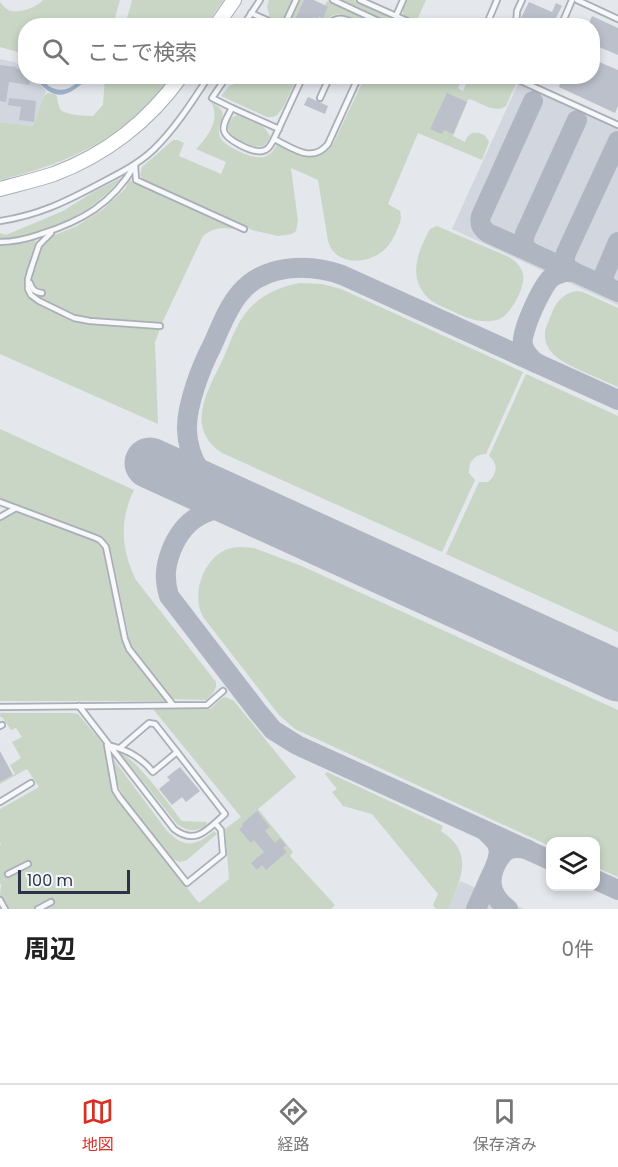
<!DOCTYPE html>
<html lang="ja">
<head>
<meta charset="utf-8">
<style>
  body { margin:0; font-family:Poppins,"Noto Sans JP",sans-serif; background:#f2f2f2; color:#222 }
  .controls { position:absolute; right:18px; bottom:18px; display:grid; overflow:hidden; border-radius:12px; box-shadow:0 3px 9px #0003 }
  .controls button { width:54px; height:54px; display:grid; place-items:center; padding:0; border:0; border-bottom:2px solid #e0e0e0; background:#fff; color:#222; font:30px sans-serif }
  .scale { position:absolute; left:18px; bottom:15px; width:112px; box-sizing:border-box; padding-left:6px; border:3px solid #2b3445; border-top:0; font-size:16px; line-height:21px; white-space:nowrap; color:#2b3445; -webkit-text-stroke:4px #f4f6f9; paint-order:stroke }
  .list { margin:0; padding:0; list-style:none }
  h2 { display:flex; justify-content:space-between; align-items:center; height:78px; margin:0; padding:0 24px; font-size:26px }
  h2 small { font-size:20px; font-weight:400; color:#767676 }
  .icon { flex:none; width:33px; height:33px; fill:none; stroke:currentColor; stroke-width:2; stroke-linecap:round; stroke-linejoin:round }
  .map { position:relative; flex:none; width:618px; height:909px; overflow:hidden }
  .search { position:absolute; background:#fff; box-shadow:0 3px 9px #0003; left:18px; right:18px; top:18px; height:66px; display:flex; align-items:center; gap:15px; box-sizing:border-box; padding:0 21px; border-radius:24px; color:#767676; font-size:22px }
  .sheet { height:174px; background:#fff }
  nav { display:flex; justify-content:space-around; align-items:center; box-sizing:border-box; height:84px; border-top:2px solid #e0e0e0; background:#fff; font-size:16px; color:#767676 }
  nav a { display:grid; justify-items:center; gap:3px }
  nav .on { color:#d93025 }
  .map>svg:first-child { display:block }
</style>
</head>
<body>
<div class="map">
<svg width="618" height="909" viewBox="0 0 618 909">
  <rect width="100%" height="100%" fill="#e4e7ec"/>
  <g fill="#d2d6de">
    <polygon points="0,59 14,62 25,68 26,76 33,77 46,91 33,126 0,122"/>
    <polygon points="521,77 618,121 618,305 452,229"/>
    <polygon points="460,881 524,909 448,909"/>
  </g>
  <g fill="#c9d6c5">
    <path d="M43 0H120L113 25 26 26 25 54 0 47V2C3 5 6 10 11 11 20 13 38 7 43 0Z"/>
    <polygon points="132,0 224,0 206,25 125,25"/>
    <polygon points="269,0 293,0 285,18 282,21 278,21 270,17 267,7"/>
    <path d="M299 0H314L325 5 327 1 381 25C376 25 371 26 366 24 349 18 336 5 322 25L290 26V20Z"/>
    <polygon points="338,0 354,0 411,25 395,25"/>
    <path d="M406 0H426L416 22C403 17 399 14 406 0Z"/>
    <path d="M105 77H171C124 138 73 162 0 180V122L33 126 44 96 48 93 56 95C58 99 58 107 61 110 66 115 86 116 93 116L103 105Z"/>
    <polygon points="239,77 239,76 297,77 283,108 277,115 273,117 267,117 221,96 230,85 233,85"/>
    <path d="M365 77H463L458 88 463 91 469 77H500L516 84 506 106C495 114 481 103 470 99L468 100 453 136 465 142 467 137 472 133C480 132 486 134 489 142L482 160 418 133 388 204 400 211C402 219 400 223 397 230 394 237 390 245 384 250 367 265 335 266 328 241L318 180 291 168 298 221 296 231 292 234 278 236 252 230 144 180 140 175 142 167 173 140H178L184 143 179 156 221 174 226 162 196 149C208 137 221 119 211 102 236 115 212 122 221 139 226 147 254 160 264 157 271 155 274 150 277 144 298 153 317 167 333 144Z"/>
    <path d="M237 115C250 116 265 124 270 137L268 141 263 146 255 147 232 137C225 128 227 119 237 115Z"/>
    <path d="M121 178C100 204 74 220 42 230 28 235 15 239 0 238V233L6 235 63 211 95 191Z"/>
    <path d="M129 180 239 229C226 228 214 226 203 236L162 323 129 321V326L160 329 155 342 158 424 0 354V246H7L36 240 34 249H41L50 237 77 226 102 210 125 189Z"/>
    <path d="M437 226 509 257C515 261 521 266 523 274 526 287 510 317 497 320 480 324 467 318 452 311 444 307 434 304 428 298 407 277 418 251 430 229Z"/>
    <path d="M300 283 322 284 341 289 523 372 486 454C475 454 468 462 469 473L475 480 442 552 222 453C184 428 208 390 223 359 230 343 236 324 248 310 261 295 281 286 300 283Z"/>
    <path d="M577 291 583 292 618 308V387C607 382 595 377 584 372 567 364 543 355 545 332 546 326 549 320 551 315 556 302 563 293 577 291Z"/>
    <path d="M526 374 618 416V632L446 554 479 482H488C497 475 499 464 489 456Z"/>
    <path d="M0 429 134 490C119 521 121 549 136 580L216 682C217 691 211 695 206 700L172 699 135 651 130 642 111 552 109 545 105 541 0 500Z"/>
    <polygon points="17,512 99,542 106,553 121,636 131,657 166,701 0,701 0,518"/>
    <path d="M243 547 254 548 304 567 618 710V877L596 867V842H550V846L308 735 295 729 279 715 203 617C192 597 201 566 220 553 227 548 234 547 243 547Z"/>
    <polygon points="226,697 234,701 296,777 258,809 293,852 290,856 335,905 331,909 8,909 0,895 1,885 0,883 0,845 1,844 0,842 0,809 39,787 27,769 0,784 0,782 15,774 10,765 21,758 12,742 22,737 16,728 11,730 2,717 0,717 0,713 71,713 78,714 105,746 115,797 118,801 199,903 229,879 225,829 241,817 153,709 210,709 222,698"/>
    <path d="M121 754C135 757 171 807 182 821L207 822 206 826C195 832 188 832 177 824Z"/>
    <path d="M114 760 167 831C185 849 196 846 214 831L217 834 187 860 180 862 173 859 127 803 117 783Z"/>
    <path d="M327 772 443 826 441 831C475 853 461 879 448 909H436L433 905 438 894 372 814 343 806 332 792 337 789 325 774Z"/>
  </g>
  <path fill="#9fb4cc" d="M34 77H40C48 88 60 95 74 85 80 80 82 76 90 77 67 97 56 104 34 77Z"/>
  <g fill="none" stroke-linecap="round" stroke-linejoin="round">
    <g stroke="#b0b6c1" stroke-width="20">
      <path d="M533 101 481 216C479 224 482 229 488 233L574 272"/>
      <polyline points="530,252 523,245 525,234 577,120"/>
      <path d="M571 270C564 266 564 261 566 253L618 141"/>
      <polyline points="610,288 606,285 603,277 618,242"/>
      <path d="M536 363C530 358 525 353 523 345 520 333 542 285 552 277 559 273 567 271 574 272L618 292"/>
      <path d="M223 497C203 478 188 459 187 430 186 406 201 367 212 346 220 329 227 308 240 293 264 264 309 263 342 275L618 400"/>
      <path d="M253 511C217 501 185 514 171 551 165 567 164 579 169 596L258 712 273 730 297 745 550 860"/>
      <path d="M485 831C498 843 502 847 496 864 504 849 510 846 527 849"/>
      <path d="M496 864C487 883 492 897 508 909"/>
      <polyline points="596,880 618,890"/>
      <polyline points="476,909 492,873"/>
    </g>
    <polyline stroke="#b0b6c1" stroke-width="51" points="150,463 618,676"/>
  </g>
  <g fill="#bbc0ca">
    <polygon points="304,0 313,0 328,7 323,18 319,16 317,19 313,17 309,26 301,26 294,22"/>
    <polygon points="529,2 552,12 556,3 562,6 552,26 521,25 521,18"/>
    <polygon points="592,16 618,28 618,55 592,44 592,26 588,26"/>
    <polygon points="592,59 618,70 618,106 615,113 559,87 560,84 556,82 558,76 592,76"/>
    <polygon points="0,65 16,67 15,68 25,70 26,76 31,76 29,85 9,82 6,102 0,101"/>
    <polygon points="447,93 467,102 453,134 444,130 442,134 430,129"/>
    <polygon points="308,97 328,106 325,114 304,105"/>
    <polygon points="9,98 36,101 34,122 19,120 21,107 8,105"/>
    <polygon points="0,751 13,775 0,782"/>
    <polygon points="180,767 200,791 186,802 182,797 172,805 159,789 170,780 167,777"/>
    <polygon points="257,811 270,827 265,831 275,843 280,838 286,845 283,848 287,852 266,870 262,865 257,870 251,863 264,852 254,840 251,843 239,829 243,826 242,824"/>
  </g>
  <g fill="none" stroke-linecap="round" stroke-linejoin="round">
    <g stroke="#a9aeb7" stroke-width="8">
      <g id="lane">
        <polyline points="333,0 389,26"/>
        <polyline points="360,0 396,16 403,0"/>
        <polyline points="577,0 618,19"/>
        <polyline points="251,13 280,26"/>
        <polyline points="396,16 418,26"/>
        <polyline points="243,26 260,0"/>
        <polyline points="284,26 296,0"/>
        <path d="M326 26C338 13 348 20 361 26"/>
        <polyline points="486,26 497,0"/>
        <polyline points="516,26 517,11 522,0"/>
        <polyline points="561,26 572,0"/>
        <polyline points="227,76 212,98 232,108"/>
        <polyline points="510,76 618,125"/>
        <polyline points="320,98 330,76"/>
        <path d="M279 129 232 108C229 114 222 124 224 131 226 140 253 153 262 151 268 150 270 146 273 141L303 76"/>
        <path d="M274 139C293 148 312 164 328 144L359 76"/>
        <path d="M0 221C39 215 65 202 99 184 118 174 137 165 153 150 175 129 192 102 209 76"/>
        <path d="M0 242C15 242 27 239 41 234 82 221 112 204 135 165L136 180 244 229"/>
        <polyline points="31,269 28,279 28,289 31,295 39,301 74,318 90,321 160,326"/>
        <polyline points="30,272 39,245 51,233"/>
        <path d="M30 283C32 290 35 292 42 293"/>
        <polyline points="0,502 96,538 100,540 106,547 125,639 129,649 173,705"/>
        <polyline points="0,517 16,508"/>
        <path d="M79 706 174 829C196 846 208 829 225 814L177 752 153 772C141 757 127 749 107 745L115 790 120 798 187 883 223 854 221 830 215 823"/>
        <polyline points="0,707 207,705 223,691"/>
        <polyline points="0,726 2,725"/>
        <polyline points="120,748 149,723 155,724 177,752"/>
        <polyline points="0,802 31,783"/>
        <polyline points="8,874 28,864"/>
        <polyline points="0,900 5,909"/>
        <polyline points="38,909 51,902"/>
      </g>
    </g>
    <g stroke="#a9aeb7" stroke-width="16">
      <g id="secondary">
        <polyline points="216,26 234,0"/>
        <path d="M0 189C18 184 36 180 54 174 105 155 149 121 181 76"/>
      </g>
    </g>
    <use href="#lane" stroke="#f7f8fa" stroke-width="4.5"/>
    <use href="#secondary" stroke="#fff" stroke-width="14"/>
  </g>
</svg>
<div class="controls">
<button><svg class="icon" aria-label="layers" viewBox="0 0 24 24"><path d="M12 4l9 5-9 5-9-5zM3 14l9 5 9-5"/></svg></button>
</div>
<div class="scale">100 m</div>
<div class="search"><svg class="icon" aria-label="search" viewBox="0 0 24 24"><circle cx="10" cy="10" r="6"/><path d="M15 15l6 6"/></svg>ここで検索</div>
</div>
<section class="sheet">
<h2>周辺<small>0件</small></h2>
<ul class="list">
</ul>
</section>
<nav>
<a class="on"><svg class="icon" aria-label="map" viewBox="0 0 24 24"><path d="M3 6l6-2 6 2 6-2v14l-6 2-6-2-6 2zM9 4v14M15 6v14"/></svg>地図</a>
<a><svg class="icon" aria-label="directions" viewBox="0 0 24 24"><path d="M12 3l9 9-9 9-9-9zM9 14v-3h6M13 9l2 2-2 2"/></svg>経路</a>
<a><svg class="icon" aria-label="saved" viewBox="0 0 24 24"><path d="M7 4h10v16l-5-4-5 4z"/></svg>保存済み</a>
</nav>
</body>
</html>
